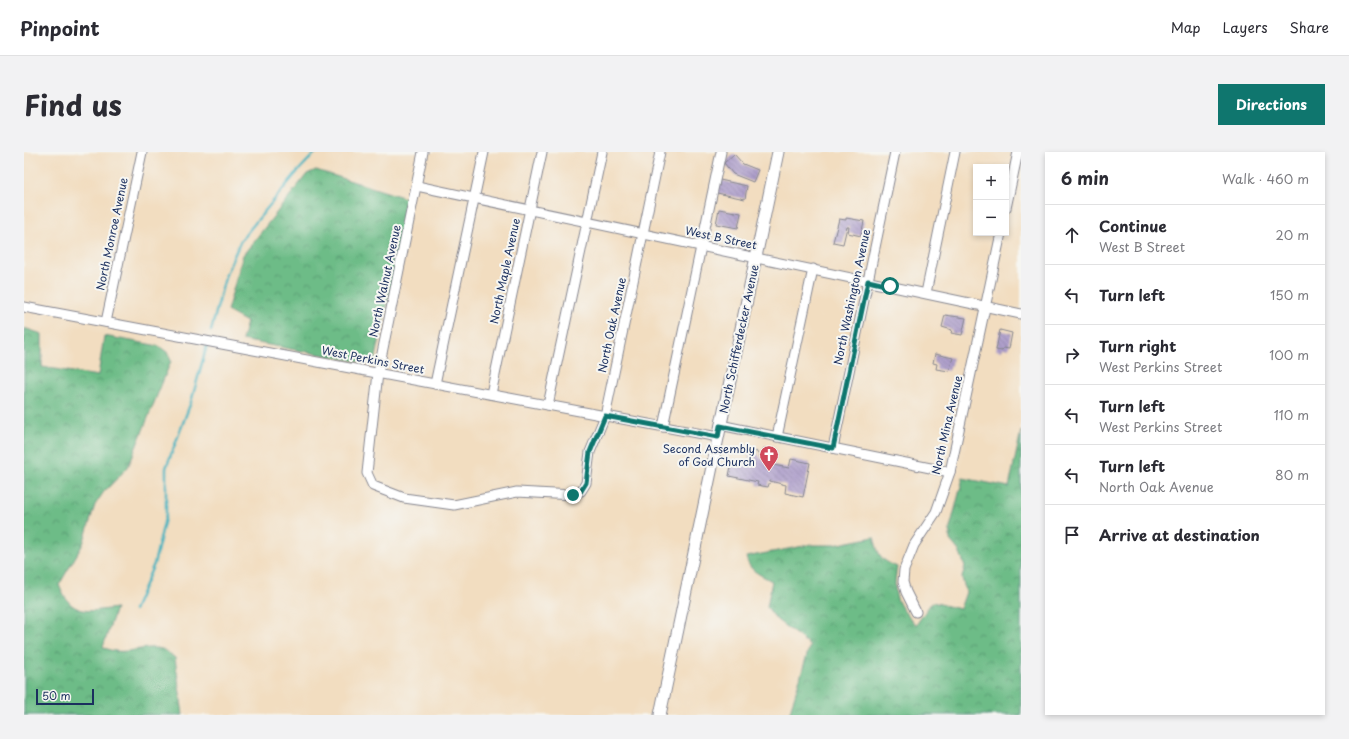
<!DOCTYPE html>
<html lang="en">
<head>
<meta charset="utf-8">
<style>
  body { margin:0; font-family:"Playpen Sans",sans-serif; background:#f2f2f3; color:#2b2b33 }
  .controls { position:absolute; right:12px; top:12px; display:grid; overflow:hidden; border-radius:0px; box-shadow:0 2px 6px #0003 }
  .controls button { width:36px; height:36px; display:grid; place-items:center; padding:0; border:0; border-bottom:1px solid #e1e1e2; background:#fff; color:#2b2b33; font:20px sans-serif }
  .scale { position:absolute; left:12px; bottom:10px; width:58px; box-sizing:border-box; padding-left:4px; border:2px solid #1b2f5e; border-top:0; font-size:11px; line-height:14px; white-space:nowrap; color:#1b2f5e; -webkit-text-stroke:3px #f6f6f2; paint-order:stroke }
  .stop { position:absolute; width:12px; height:12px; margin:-9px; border:3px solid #0f766e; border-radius:50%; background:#fff }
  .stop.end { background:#0f766e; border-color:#fff; box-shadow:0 1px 4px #0008 }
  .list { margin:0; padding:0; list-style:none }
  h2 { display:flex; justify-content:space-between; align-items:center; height:52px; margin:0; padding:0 16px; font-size:17px }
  h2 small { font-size:13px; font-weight:400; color:#7c7c81 }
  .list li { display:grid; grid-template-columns:26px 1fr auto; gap:12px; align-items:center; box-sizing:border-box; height:60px; padding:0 16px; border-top:1px solid #e1e1e2 }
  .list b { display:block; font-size:15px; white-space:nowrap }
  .list p { margin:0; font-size:13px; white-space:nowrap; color:#7c7c81 }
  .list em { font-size:13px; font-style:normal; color:#7c7c81 }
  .icon { flex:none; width:22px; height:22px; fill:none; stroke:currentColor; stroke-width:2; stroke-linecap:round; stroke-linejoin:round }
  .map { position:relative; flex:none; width:997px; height:563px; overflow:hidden; border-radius:0px }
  header { display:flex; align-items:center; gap:24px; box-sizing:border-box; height:56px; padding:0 20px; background:#fff; border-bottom:1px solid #e1e1e2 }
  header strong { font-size:19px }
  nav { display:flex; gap:22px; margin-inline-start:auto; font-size:14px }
  .intro { display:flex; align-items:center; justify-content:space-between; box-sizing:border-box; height:96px; padding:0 24px }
  h1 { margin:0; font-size:28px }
  .button { padding:10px 18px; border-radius:0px; background:#0f766e; color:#fff; font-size:14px; font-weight:700 }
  main { display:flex; gap:24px; padding:0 24px }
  aside { flex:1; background:#fff; border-radius:0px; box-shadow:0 2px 6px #0003 }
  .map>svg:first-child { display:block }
</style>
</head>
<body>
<header>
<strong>Pinpoint</strong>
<nav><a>Map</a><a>Layers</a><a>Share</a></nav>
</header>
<div class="intro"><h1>Find us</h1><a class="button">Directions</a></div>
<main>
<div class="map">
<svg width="997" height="563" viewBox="0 0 997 563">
  <defs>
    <pattern id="forest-crowns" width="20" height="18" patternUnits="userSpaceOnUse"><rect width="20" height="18" fill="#6dbc87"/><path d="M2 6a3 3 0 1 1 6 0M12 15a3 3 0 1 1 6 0" fill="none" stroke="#599972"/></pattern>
    <pattern id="building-back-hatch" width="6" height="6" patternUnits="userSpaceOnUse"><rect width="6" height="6" fill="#ae9fca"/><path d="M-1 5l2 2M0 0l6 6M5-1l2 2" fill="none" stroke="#8d82a7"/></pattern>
  </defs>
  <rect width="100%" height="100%" fill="#f6f6f2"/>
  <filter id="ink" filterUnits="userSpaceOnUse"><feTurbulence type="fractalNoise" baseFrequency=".025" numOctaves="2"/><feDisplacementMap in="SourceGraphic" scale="8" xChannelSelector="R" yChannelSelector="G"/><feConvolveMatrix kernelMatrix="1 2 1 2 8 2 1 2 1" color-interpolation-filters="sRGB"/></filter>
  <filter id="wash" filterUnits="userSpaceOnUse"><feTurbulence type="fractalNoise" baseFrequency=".012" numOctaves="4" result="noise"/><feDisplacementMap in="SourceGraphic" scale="16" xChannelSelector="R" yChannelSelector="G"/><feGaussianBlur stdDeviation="0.9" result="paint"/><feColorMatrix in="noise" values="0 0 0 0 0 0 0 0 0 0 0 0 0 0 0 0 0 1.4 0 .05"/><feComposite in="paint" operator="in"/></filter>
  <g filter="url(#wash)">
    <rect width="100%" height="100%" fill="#f2ddc0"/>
    <g fill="url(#forest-crowns)" stroke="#447672">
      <polygon points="292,18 385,47 351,210 348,212 218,188 223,170 203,159 219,103 283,22"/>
      <path d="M0 176 18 182V215L74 224 80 184 135 194 144 201 147 209 104 315 79 341 71 353 59 392 35 433C47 464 63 460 92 456L79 495C99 506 118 492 138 497 143 499 147 503 151 506L159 563H0Z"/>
      <path d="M997 279V563H765L786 493 753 468 743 455 748 429C735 422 725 419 722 405L785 393H810L850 385C855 404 855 407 873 415 868 444 872 451 892 473L908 450 936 457 942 440 938 426 941 414 935 399 926 388V376L939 326 985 335Z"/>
    </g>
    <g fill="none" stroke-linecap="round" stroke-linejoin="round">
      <g stroke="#45b3c0" stroke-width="2.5">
        <polyline points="187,179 202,122 217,88 274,19 292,0"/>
        <polyline points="110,458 130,412 142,362 142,316 167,250 183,193"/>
      </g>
    </g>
    <g id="blocks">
      <g fill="url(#building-back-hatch)">
        <polygon points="710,2 719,12 734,18 729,30 709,22 700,11"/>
        <polygon points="696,28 723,34 721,47 693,41"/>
        <polygon points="695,57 717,61 714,76 692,72"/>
        <polygon points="822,66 840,69 837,84 824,81 825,75 823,75 819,92 809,90 815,67 822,68"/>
        <polygon points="921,163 942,166 938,183 927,181 928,178 918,175"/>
        <polygon points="976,178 988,181 985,197 979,196 978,199 972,198"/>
        <polygon points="911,202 929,206 925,219 912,217 913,212 909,211"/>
        <polygon points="740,296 753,299 749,313 765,316 767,307 786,311 779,345 761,341 762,333 746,329 744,335 733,333 734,330 705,324 708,309 731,313 724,304 732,299 738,308"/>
      </g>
    </g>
  </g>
  <g filter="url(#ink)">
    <use href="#blocks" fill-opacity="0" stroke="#86868f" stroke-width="1"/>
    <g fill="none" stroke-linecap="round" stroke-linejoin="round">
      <g stroke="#86868f" stroke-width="11">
        <g id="minor">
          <polyline points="399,0 354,221 343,321 349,334 380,346 430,353 493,340 549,343 557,339 562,331 566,300 581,264 636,0"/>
          <polyline points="393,34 997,162"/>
          <polyline points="982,56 994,0"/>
          <polyline points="902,141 931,0"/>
          <polyline points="0,155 694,285"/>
          <polyline points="82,170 118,0"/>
          <polyline points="411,232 460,0"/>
          <polyline points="467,242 518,0"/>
          <polyline points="524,253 578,0"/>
          <polyline points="696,273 926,320"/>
          <polyline points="639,275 697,0"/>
          <polyline points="753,285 789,117"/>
          <polyline points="809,296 871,0"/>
          <polyline points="892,460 882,440 879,430 880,418 890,393 912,360 926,320 977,81"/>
        </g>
      </g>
      <g stroke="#86868f" stroke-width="13">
        <polyline id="major" points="636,563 754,0"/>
      </g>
      <use href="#minor" stroke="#fff" stroke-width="9"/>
      <use href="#major" stroke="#fff" stroke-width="11"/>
    </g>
  </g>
  <g fill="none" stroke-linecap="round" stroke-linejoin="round" filter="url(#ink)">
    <polyline stroke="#0f766e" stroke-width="5" points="549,343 557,339 562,331 566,300 581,264 694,285 696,274 809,296 844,129 866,134"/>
  </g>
  <defs>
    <g id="church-pin" transform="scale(1)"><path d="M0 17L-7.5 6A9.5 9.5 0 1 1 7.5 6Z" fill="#d1495b" stroke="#f6f6f2"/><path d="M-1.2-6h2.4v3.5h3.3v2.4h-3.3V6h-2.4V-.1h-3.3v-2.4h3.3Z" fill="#fff"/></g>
  </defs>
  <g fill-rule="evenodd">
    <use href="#church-pin" x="745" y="303"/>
  </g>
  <g text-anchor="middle" stroke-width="4" stroke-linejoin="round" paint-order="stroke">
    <g font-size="11" fill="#1b2f5e" stroke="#f6f6f2">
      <text transform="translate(88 82) rotate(-78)" y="4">North Monroe Avenue</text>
      <text transform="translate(697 86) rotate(12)" y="4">West B Street</text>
      <text transform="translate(481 119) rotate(-78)" y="4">North Maple Avenue</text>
      <text transform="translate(361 129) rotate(-78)" y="4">North Walnut Avenue</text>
      <text transform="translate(828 145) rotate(-78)" y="4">North Washington Avenue</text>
      <text transform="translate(588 173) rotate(-78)" y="4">North Oak Avenue</text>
      <text transform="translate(715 187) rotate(-78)" y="4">North Schifferdecker Avenue</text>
      <text transform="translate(349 208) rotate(11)" y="4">West Perkins Street</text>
      <text transform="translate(923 273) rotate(-77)" y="4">North Mina Avenue</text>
    </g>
    <g font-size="11" fill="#1b2f5e" stroke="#f6f6f2" text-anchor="end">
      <text x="731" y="301">Second Assembly<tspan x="731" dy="13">of God Church</tspan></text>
    </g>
  </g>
</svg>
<div class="controls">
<button>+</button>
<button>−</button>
</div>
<div class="scale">50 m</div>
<div class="stop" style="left:866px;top:134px"></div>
<div class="stop end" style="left:549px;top:343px"></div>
</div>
<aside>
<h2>6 min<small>Walk · 460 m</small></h2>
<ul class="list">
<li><svg class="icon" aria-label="ahead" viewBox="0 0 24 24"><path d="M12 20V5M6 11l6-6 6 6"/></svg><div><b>Continue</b><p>West B Street</p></div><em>20 m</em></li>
<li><svg class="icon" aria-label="left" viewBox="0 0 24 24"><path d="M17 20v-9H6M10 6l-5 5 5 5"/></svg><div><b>Turn left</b></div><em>150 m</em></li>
<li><svg class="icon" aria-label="right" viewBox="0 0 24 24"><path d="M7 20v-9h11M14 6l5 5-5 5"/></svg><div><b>Turn right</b><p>West Perkins Street</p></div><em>100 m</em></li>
<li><svg class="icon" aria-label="left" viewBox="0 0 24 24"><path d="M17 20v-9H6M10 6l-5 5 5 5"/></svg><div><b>Turn left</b><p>West Perkins Street</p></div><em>110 m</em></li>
<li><svg class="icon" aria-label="left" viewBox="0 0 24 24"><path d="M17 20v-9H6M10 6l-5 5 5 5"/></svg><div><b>Turn left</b><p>North Oak Avenue</p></div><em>80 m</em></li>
<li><svg class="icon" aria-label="arrive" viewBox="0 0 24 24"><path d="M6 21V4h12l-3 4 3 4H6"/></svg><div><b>Arrive at destination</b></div></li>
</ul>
</aside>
</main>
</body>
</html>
